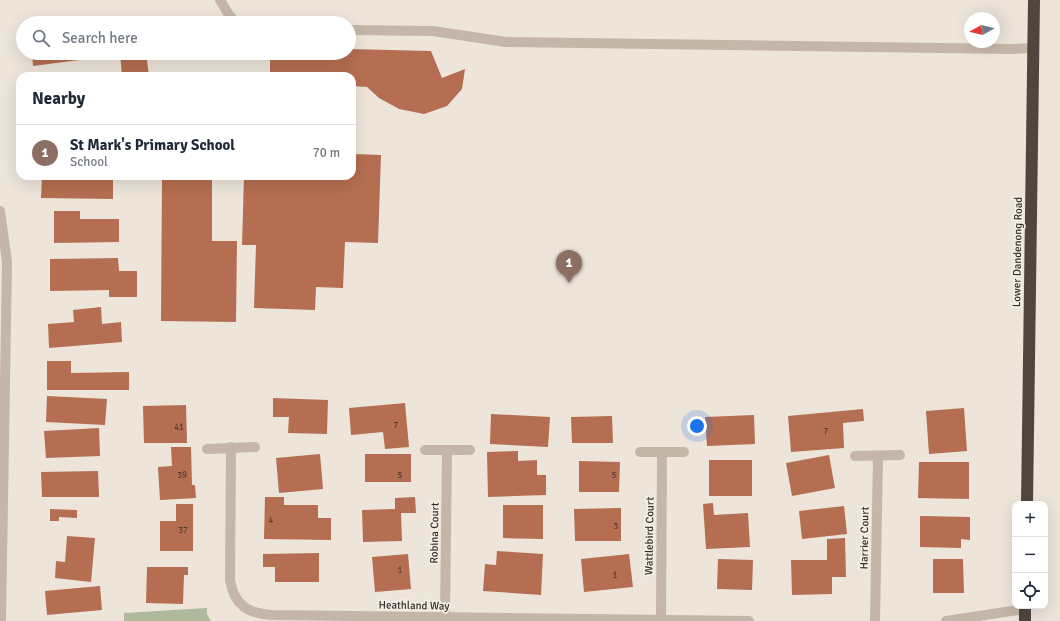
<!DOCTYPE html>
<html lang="en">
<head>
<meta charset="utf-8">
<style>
  body { margin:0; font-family:Signika,sans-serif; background:#f6f6f7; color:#1f2937 }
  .controls { position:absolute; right:12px; bottom:12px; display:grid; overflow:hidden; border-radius:8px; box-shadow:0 4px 16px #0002 }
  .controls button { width:36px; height:36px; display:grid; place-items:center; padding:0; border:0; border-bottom:1px solid #e0e1e3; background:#fff; color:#1f2937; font:20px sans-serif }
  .compass { position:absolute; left:964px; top:12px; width:36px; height:36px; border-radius:50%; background:#fff; box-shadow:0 4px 16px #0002; rotate:262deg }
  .you { position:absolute; left:697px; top:426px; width:14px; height:14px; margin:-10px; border:3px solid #fff; border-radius:50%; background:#1a73e8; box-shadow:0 0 0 6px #1a73e833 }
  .badge { display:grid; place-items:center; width:26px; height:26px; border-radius:50%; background:#db2777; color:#fff; font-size:13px; font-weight:700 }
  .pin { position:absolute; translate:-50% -33px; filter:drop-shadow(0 1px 2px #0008) }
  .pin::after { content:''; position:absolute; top:21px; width:14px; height:12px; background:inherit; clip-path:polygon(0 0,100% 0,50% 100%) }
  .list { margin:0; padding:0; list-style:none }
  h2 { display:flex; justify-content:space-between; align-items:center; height:52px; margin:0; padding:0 16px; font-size:17px }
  h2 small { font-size:13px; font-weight:400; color:#747a83 }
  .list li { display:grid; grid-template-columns:26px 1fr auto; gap:12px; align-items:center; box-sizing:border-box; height:56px; padding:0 16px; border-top:1px solid #e0e1e3 }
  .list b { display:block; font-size:15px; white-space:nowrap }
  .list p { margin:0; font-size:13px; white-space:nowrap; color:#747a83 }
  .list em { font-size:13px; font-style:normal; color:#747a83 }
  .icon { flex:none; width:22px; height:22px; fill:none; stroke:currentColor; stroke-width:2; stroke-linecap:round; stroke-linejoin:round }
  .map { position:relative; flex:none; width:1060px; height:621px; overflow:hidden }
  .search { position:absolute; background:#fff; box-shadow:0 4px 16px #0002; left:16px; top:16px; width:340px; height:44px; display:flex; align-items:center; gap:10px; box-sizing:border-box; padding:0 14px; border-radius:22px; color:#747a83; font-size:15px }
  .panel { position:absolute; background:#fff; box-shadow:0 4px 16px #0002; left:16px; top:72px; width:340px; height:108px; border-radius:12px }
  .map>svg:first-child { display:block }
</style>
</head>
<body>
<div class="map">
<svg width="1060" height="621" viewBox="0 0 1060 621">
  <rect width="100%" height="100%" fill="#ede5da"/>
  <polygon fill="#afba9d" points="207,608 207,614 211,621 124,621 124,613"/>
  <g fill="#b56e51">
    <polygon points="349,49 431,51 442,78 465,69 462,89 447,106 424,114 399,109 379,98 367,87 352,86 352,76 270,76 270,53 349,53"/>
    <polygon points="32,53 87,53 87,59 33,66"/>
    <polygon points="120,53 146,53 149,76 122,76"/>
    <polygon points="38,74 70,75 70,76 38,76"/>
    <polygon points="352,154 381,155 378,243 345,242 343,288 316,287 315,310 254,308 256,245 242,245 244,176 343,177 343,176 352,176"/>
    <polygon points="42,176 113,176 113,199 41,198"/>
    <polygon points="162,176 236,176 236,178 212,178 212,241 237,241 236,322 161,321"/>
    <polygon points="54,211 80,211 80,219 119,219 119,242 54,243"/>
    <polygon points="118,258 119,271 137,271 137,297 109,297 109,290 50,291 50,259"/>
    <polygon points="101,307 102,324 121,322 122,342 49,348 48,324 74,322 73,310"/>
    <polygon points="47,361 71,361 71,373 129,372 129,390 47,390"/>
    <polygon points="47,396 107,399 105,425 46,422"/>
    <polygon points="273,398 328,400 327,434 288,433 289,417 273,417"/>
    <polygon points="405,403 409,447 385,449 383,432 351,435 349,408"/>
    <polygon points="186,405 187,443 144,443 143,406"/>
    <polygon points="964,408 967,451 929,454 926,411"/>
    <polygon points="863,409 864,421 843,423 844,448 791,452 788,416"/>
    <polygon points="491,414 550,417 548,447 490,444"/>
    <polygon points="754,415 755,444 707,446 705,417"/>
    <polygon points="612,416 613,443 572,443 571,417"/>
    <polygon points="99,428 100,456 46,458 44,431"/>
    <polygon points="171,447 191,447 192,485 195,485 196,498 160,500 158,467 172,466"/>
    <polygon points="518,451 518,461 537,460 537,475 546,475 546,495 488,497 487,452"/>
    <polygon points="320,454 323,489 279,493 276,458"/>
    <rect x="365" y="454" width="46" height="28"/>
    <polygon points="829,455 835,488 792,496 786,463"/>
    <rect x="709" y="460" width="43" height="36"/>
    <polygon points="579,461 620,462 619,492 579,492"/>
    <polygon points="919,462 969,462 969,499 918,498"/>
    <polygon points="98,471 99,497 42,497 41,472"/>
    <polygon points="265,497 284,497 284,505 318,505 318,518 331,518 331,540 264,539"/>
    <polygon points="415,497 416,513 401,513 402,541 363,542 362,510 395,509 395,498"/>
    <polygon points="713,503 714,515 748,513 750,547 706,549 703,504"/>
    <polygon points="176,504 193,504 193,551 160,551 160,521 176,521"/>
    <polygon points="503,505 543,505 543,539 503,538"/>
    <polygon points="844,506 847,534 802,539 799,511"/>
    <polygon points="621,508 621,541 575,541 574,509"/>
    <polygon points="50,509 77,510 77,518 59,517 59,521 50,521"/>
    <polygon points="920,516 970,517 970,540 961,539 961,548 920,547"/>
    <polygon points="67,536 95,538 91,582 55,578 56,561 65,562"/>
    <polygon points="845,538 846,577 832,577 832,594 792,595 791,560 827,560 827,539"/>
    <polygon points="497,551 543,554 541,595 483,591 485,564 496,565"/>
    <polygon points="319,553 319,582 275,582 275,567 263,567 263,554"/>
    <polygon points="408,554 411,589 375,592 372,557"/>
    <polygon points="629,554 633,587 584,592 581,559"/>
    <polygon points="718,559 753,560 752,590 717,589"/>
    <polygon points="933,559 963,559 964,593 933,593"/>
    <polygon points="147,567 188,567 188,575 184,575 183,604 146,603"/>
    <polygon points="100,586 102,610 47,615 45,591"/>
  </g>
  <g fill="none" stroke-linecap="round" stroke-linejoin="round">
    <g stroke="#c4b6a8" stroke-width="10">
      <polyline points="220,0 229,15 236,23"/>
      <polyline points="349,30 433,31 506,42 1011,49 1034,48"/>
      <polyline points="0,211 7,262 1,621"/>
      <path d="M231 447 230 580C234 605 248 614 273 615L749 621"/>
      <polyline points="207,449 255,447"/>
      <polyline points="425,450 470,450"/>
      <polyline points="640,452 684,452"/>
      <polyline points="855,456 900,455"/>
      <polyline points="445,617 447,450"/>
      <polyline points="661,619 662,452"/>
      <polyline points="875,621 878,456"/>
      <polyline points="946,621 1025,609"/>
    </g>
    <g stroke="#51463f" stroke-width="12">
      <polyline points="1027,504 1034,0"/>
      <polyline points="1025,621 1025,606"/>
    </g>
  </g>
  <g text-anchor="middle" stroke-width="3.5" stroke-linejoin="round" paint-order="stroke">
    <g font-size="9" fill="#533c32">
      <text x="396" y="428">7</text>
      <text x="179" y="430">41</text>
      <text x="826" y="434">7</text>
      <text x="182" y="478">39</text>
      <text x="400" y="478">5</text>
      <text x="614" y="478">5</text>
      <text x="271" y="523">4</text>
      <text x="616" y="529">3</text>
      <text x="183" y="533">37</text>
      <text x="400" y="573">1</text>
      <text x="615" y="578">1</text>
    </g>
    <g font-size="11" fill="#322b27" stroke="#f6efe6">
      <text transform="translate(1017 252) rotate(-89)" y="4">Lower Dandenong Road</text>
      <text transform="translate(434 533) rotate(-89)" y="4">Robina Court</text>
      <text transform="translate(649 536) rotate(-89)" y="4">Wattlebird Court</text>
      <text transform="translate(864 538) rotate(-89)" y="4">Harrier Court</text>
      <text transform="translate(414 605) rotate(1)" y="4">Heathland Way</text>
    </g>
  </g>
</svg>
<div class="controls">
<button>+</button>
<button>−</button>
<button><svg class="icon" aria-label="locate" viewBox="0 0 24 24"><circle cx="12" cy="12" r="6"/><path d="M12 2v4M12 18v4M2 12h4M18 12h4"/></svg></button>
</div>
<svg class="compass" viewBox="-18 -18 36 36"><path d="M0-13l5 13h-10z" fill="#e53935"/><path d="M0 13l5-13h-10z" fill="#747a83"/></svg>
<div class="you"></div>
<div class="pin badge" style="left:569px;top:283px;background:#8d6e63">1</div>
<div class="search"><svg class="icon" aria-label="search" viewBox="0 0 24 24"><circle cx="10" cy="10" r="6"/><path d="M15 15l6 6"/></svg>Search here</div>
<section class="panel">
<h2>Nearby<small></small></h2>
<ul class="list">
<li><span class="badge" style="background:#8d6e63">1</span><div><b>St Mark's Primary School</b><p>School</p></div><em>70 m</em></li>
</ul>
</section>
</div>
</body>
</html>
